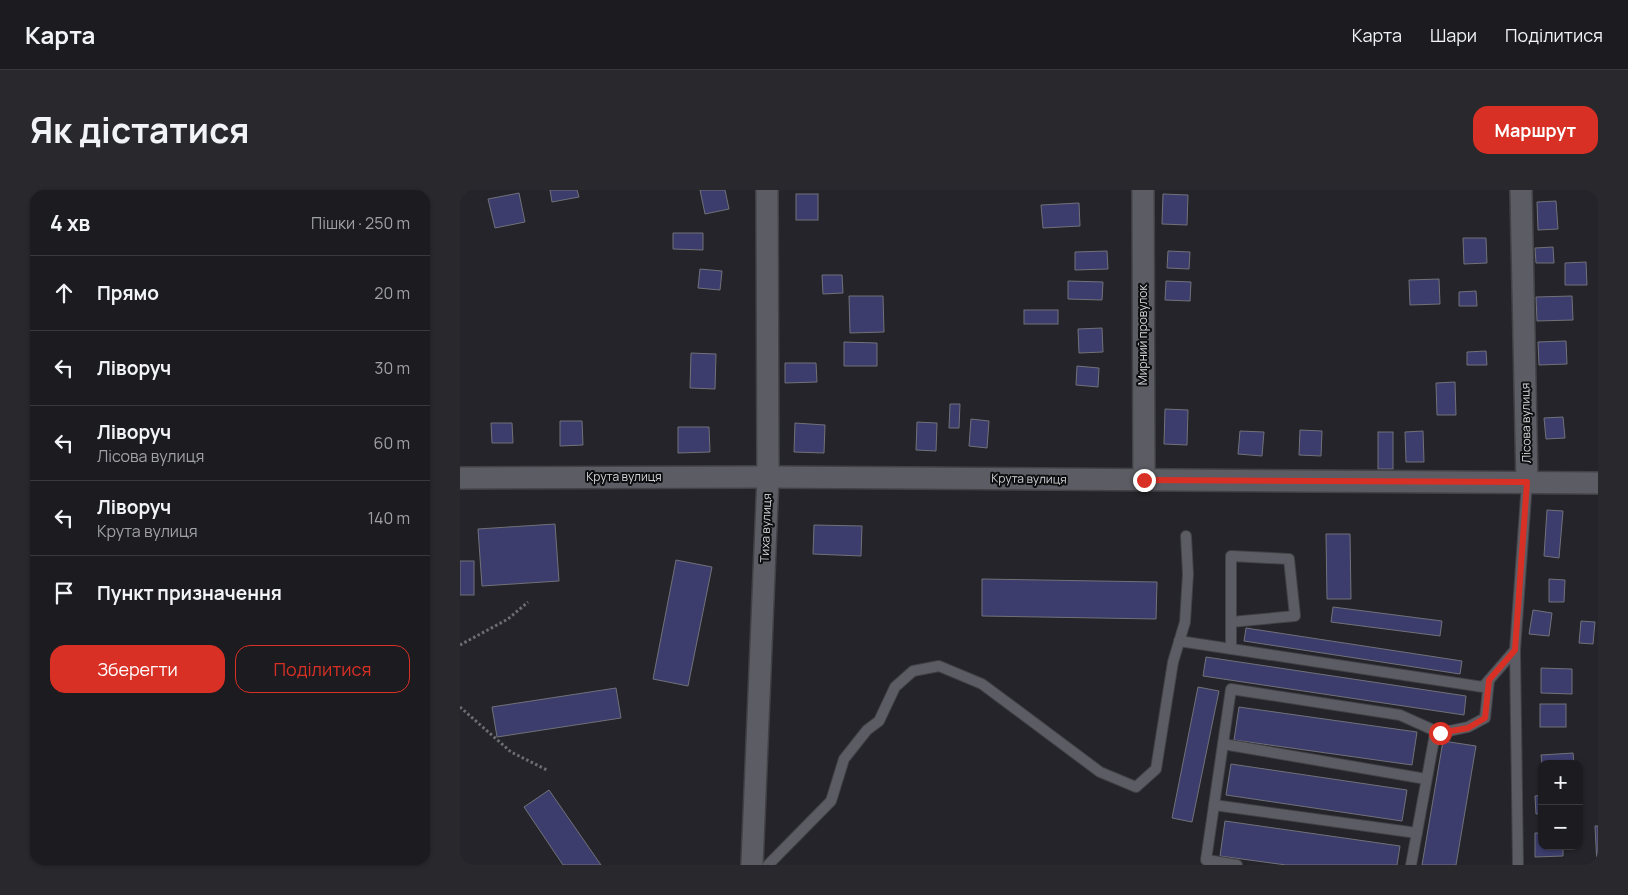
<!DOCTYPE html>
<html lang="uk">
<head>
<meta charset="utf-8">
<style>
  body { margin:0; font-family:Manrope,sans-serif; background:#28282d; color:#f1f3f6 }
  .controls { position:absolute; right:15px; bottom:15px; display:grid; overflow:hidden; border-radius:10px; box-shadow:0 1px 4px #0004 }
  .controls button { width:45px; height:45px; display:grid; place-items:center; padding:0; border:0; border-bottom:1px solid #39393e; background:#1b1b20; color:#f1f3f6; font:25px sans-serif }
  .stop { position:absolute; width:15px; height:15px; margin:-11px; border:4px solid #d93025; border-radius:50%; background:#fff }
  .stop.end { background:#d93025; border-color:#fff; box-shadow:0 1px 5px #0008 }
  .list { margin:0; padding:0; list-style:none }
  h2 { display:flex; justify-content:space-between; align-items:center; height:65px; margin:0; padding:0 20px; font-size:21px }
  h2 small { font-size:16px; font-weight:400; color:#a0a1a5 }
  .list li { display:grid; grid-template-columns:32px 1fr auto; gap:15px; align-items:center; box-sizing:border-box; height:75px; padding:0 20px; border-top:1px solid #39393e }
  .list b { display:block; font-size:19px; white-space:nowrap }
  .list p { margin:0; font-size:16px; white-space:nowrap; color:#a0a1a5 }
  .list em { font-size:16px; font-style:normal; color:#a0a1a5 }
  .actions { display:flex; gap:10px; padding:15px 20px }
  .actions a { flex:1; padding:11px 0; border:1px solid #d93025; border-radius:15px; text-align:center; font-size:18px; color:#d93025 }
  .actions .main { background:#d93025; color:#fff }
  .icon { flex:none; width:28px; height:28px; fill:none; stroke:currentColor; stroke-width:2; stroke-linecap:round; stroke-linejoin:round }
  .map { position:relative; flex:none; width:1138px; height:675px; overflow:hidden; border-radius:15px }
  header { display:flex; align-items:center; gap:30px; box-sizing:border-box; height:70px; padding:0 25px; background:#1b1b20; border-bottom:1px solid #39393e }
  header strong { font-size:24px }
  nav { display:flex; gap:28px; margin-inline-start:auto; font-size:18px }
  .intro { display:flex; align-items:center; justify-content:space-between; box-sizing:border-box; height:120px; padding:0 30px }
  h1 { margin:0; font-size:35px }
  .button { padding:12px 22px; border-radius:15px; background:#d93025; color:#fff; font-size:18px; font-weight:700 }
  main { display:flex; gap:30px; padding:0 30px }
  aside { flex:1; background:#1b1b20; border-radius:15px; box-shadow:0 1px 4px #0004 }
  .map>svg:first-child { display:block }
</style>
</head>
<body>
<header>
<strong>Карта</strong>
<nav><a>Карта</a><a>Шари</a><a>Поділитися</a></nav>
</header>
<div class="intro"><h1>Як дістатися</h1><a class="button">Маршрут</a></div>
<main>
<aside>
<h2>4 хв<small>Пішки · 250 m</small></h2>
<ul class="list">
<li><svg class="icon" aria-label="ahead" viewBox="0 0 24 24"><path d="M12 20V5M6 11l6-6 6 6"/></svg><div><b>Прямо</b></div><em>20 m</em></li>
<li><svg class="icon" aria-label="left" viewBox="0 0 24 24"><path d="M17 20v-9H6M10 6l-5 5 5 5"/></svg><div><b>Ліворуч</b></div><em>30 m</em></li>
<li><svg class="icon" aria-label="left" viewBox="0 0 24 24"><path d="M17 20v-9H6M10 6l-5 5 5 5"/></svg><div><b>Ліворуч</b><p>Лісова вулиця</p></div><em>60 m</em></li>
<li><svg class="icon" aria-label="left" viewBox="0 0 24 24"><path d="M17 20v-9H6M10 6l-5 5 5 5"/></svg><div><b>Ліворуч</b><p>Крута вулиця</p></div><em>140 m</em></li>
<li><svg class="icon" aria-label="arrive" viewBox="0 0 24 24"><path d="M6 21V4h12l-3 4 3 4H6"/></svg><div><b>Пункт призначення</b></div></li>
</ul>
<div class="actions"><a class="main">Зберегти</a><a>Поділитися</a></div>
</aside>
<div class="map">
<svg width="1138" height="675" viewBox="0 0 1138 675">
  <rect width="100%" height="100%" fill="#24242a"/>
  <g fill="#3c3d6c" stroke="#717179">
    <polygon points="90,0 117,0 119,7 92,12"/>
    <polygon points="240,0 265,0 269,19 245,24"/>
    <polygon points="59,3 65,32 35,38 28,9"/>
    <rect x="336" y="4" width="22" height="26"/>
    <polygon points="703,4 728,5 727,35 702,34"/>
    <polygon points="1096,11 1098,39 1078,40 1077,12"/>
    <polygon points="619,13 620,36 583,38 581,15"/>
    <polygon points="213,43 243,43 243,60 213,59"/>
    <polygon points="1003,48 1026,48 1027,73 1004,74"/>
    <polygon points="1093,57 1094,73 1076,73 1075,58"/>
    <polygon points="647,61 648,79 615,80 615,62"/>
    <polygon points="708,61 730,62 729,79 707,78"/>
    <polygon points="1126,72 1127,95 1105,95 1105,73"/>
    <polygon points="240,79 262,81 260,100 238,98"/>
    <polygon points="362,85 382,85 383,103 363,104"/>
    <polygon points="979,89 980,114 950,115 949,90"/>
    <polygon points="608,91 643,92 642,110 608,109"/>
    <polygon points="706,91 731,92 730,111 705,110"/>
    <polygon points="1016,101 1017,116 999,116 999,102"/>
    <polygon points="389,106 423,106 424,142 390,143"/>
    <polygon points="1112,106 1113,130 1077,131 1076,107"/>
    <rect x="564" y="120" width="34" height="14"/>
    <polygon points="642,138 643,162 619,163 618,139"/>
    <polygon points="1106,151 1107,174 1079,175 1078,152"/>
    <polygon points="384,152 417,153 417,176 384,176"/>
    <polygon points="1026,161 1027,175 1007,175 1007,162"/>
    <polygon points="231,163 256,164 255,199 230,198"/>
    <polygon points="325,173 356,173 357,192 325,193"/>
    <polygon points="617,176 639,178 638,197 616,195"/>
    <polygon points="995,192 996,225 977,225 976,193"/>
    <polygon points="490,214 500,214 499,238 489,238"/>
    <polygon points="705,219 728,220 727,255 704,254"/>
    <polygon points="1103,227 1105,248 1086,249 1084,228"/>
    <polygon points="511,229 529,231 527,258 509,256"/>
    <polygon points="100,231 122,231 123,255 100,256"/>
    <polygon points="457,232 477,233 476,261 456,260"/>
    <polygon points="31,233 52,233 53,253 32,253"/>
    <polygon points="335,233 365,235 364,263 334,262"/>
    <polygon points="218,237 249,237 250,262 218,263"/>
    <polygon points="840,240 862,241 861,266 839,265"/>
    <polygon points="780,241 804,242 802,266 778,264"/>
    <polygon points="963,241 964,272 946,272 945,242"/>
    <rect x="918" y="242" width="15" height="37"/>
    <polygon points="1087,320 1103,321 1099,368 1084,366"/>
    <polygon points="95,334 99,391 22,396 18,339"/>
    <polygon points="354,335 402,336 401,366 353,364"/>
    <polygon points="866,344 890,344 891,409 867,409"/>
    <polygon points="216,370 252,377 228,496 193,489"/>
    <rect x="0" y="371" width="14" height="34"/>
    <polygon points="522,389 697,392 696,429 522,426"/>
    <polygon points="1089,389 1105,390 1104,412 1089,412"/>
    <polygon points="873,417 982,431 980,446 871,432"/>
    <polygon points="1073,420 1092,423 1089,446 1069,444"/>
    <polygon points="1121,431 1135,432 1133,454 1119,453"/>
    <polygon points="786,438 1002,471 1000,484 784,451"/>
    <polygon points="746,467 1006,506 1004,525 743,486"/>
    <polygon points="1081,478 1112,479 1112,504 1081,503"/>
    <polygon points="738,497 759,501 732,632 712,628"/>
    <polygon points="156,498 161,528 37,547 32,517"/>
    <rect x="1080" y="514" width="26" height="23"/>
    <polygon points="779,517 957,542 952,575 774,550"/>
    <polygon points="983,551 1016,556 996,675 962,675"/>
    <polygon points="1113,563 1114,574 1082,574 1081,565"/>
    <polygon points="771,574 947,600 942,631 766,605"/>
    <polygon points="89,600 141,675 103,675 64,617"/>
    <polygon points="1082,605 1082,623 1076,624 1075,606"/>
    <polygon points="765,631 940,656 937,675 826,675 760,666"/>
    <polygon points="1135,636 1138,636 1138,675 1137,675"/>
    <polygon points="1075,643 1082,643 1082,656 1103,656 1103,666 1075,667"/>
  </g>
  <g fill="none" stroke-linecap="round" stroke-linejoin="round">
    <g stroke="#414146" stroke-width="12">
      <g id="service">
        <polyline points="771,432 835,426 829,369 771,366 771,459"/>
        <polyline points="719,451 1023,497 1055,460"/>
        <polyline points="763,554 966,589"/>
        <polyline points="754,615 957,643"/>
        <polyline points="747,670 777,675"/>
        <polyline points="308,675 371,611 384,569 407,540 419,531 435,497 453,481 479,476 522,494 640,582 676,597 696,579 713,472 725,432 728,384 726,346"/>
        <polyline points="752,675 746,670 771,499 940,525 980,543"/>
        <polyline points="951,675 975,544 1008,537 1025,528 1029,490"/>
        <polyline points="1058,675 1055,460 1067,292"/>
      </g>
    </g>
    <g stroke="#414146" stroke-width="24">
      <g id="minor">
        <polyline points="683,0 684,290"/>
        <polyline points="1061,0 1067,292"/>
        <polyline points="0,288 308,287 1138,293"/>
        <polyline points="292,675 308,287 307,0"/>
      </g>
    </g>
    <g stroke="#6d6e73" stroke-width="3" stroke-dasharray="2.5 2.5" stroke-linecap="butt">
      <polyline points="0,455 48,429 68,412"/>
      <polyline points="0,517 51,562 87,580"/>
    </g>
    <use href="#service" stroke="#5c5d64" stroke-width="10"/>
    <use href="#minor" stroke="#5c5d64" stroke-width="21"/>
  </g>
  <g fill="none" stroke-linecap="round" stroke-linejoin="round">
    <polyline stroke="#d93025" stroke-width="6" points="684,290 1067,292 1055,460 1029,490 1025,528 1008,538 980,543"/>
  </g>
  <g text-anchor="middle" stroke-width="4" stroke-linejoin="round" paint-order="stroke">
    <g font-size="12" fill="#d4d5d9" stroke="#0d0e10">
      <text transform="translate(683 145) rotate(-90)" y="4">Мирний провулок</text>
      <text transform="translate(1066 233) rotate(-91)" y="4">Лісова вулиця</text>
      <text x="164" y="291">Крута вулиця</text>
      <text transform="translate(569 289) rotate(1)" y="4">Крута вулиця</text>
      <text transform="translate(306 338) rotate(-88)" y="4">Тиха вулиця</text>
    </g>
  </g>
</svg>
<div class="controls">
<button>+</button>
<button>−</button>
</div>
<div class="stop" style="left:980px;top:543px"></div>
<div class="stop end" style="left:684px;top:290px"></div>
</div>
</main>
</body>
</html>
